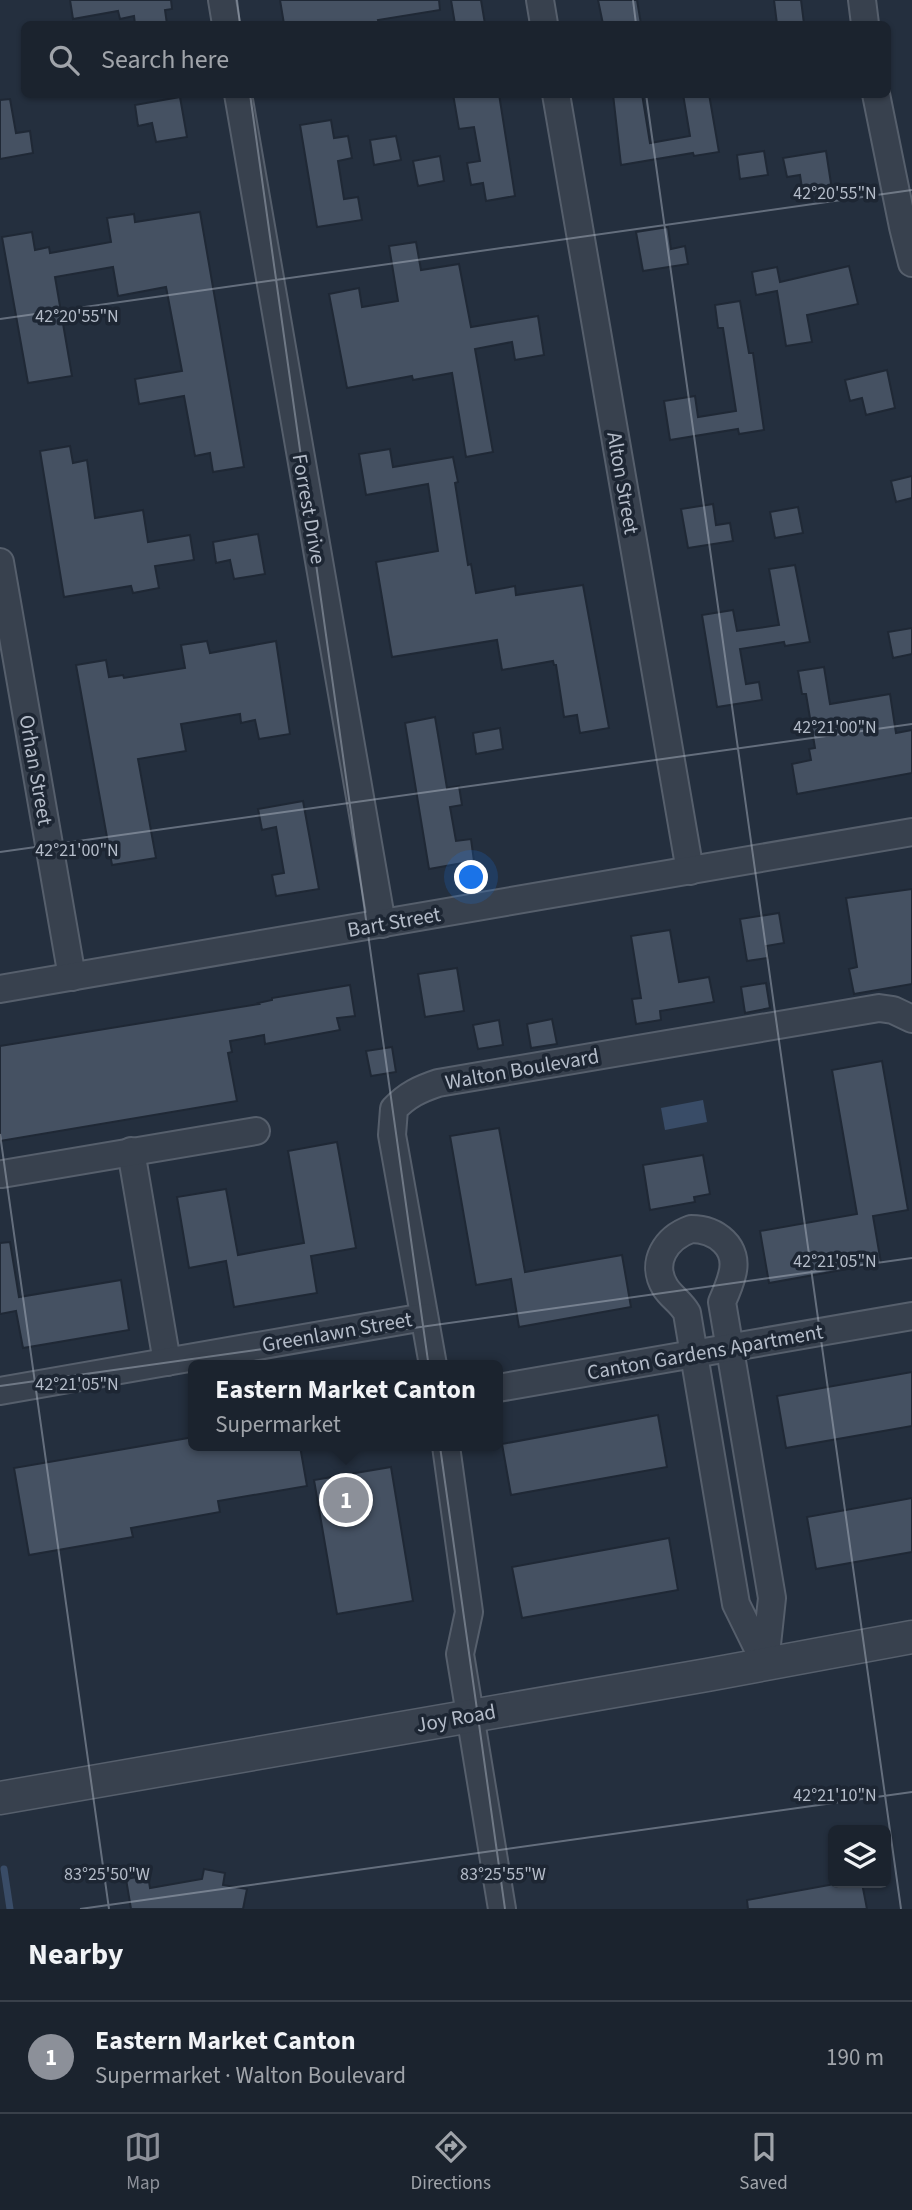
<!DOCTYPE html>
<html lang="en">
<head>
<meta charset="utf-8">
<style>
  body { margin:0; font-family:"Source Sans 3",sans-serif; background:#282f3a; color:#f1f3f6 }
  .controls { position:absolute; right:21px; bottom:21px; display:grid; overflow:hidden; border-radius:10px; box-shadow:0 2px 5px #0004 }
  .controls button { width:63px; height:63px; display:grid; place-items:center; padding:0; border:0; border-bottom:2px solid #39404a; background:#1b232e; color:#f1f3f6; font:35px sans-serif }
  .you { position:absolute; left:472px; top:878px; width:24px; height:24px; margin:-18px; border:5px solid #fff; border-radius:50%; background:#1a73e8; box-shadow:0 0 0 10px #1a73e833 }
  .badge { display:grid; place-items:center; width:46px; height:46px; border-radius:50%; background:#8c9099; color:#fff; font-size:23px; font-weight:700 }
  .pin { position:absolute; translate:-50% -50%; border:4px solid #fff; box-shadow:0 2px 7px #0006 }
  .popup { position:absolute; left:188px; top:1360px; width:315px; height:91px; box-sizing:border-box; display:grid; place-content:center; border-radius:10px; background:#1b232e; filter:drop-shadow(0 2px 5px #0005); font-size:23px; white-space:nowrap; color:#a0a4aa }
  .popup b { font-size:26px; color:#f1f3f6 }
  .popup::after { content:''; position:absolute; left:50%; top:100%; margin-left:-14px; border:14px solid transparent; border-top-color:#1b232e }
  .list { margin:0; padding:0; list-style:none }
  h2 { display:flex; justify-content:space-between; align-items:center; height:91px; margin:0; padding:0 28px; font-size:30px }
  h2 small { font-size:23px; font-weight:400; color:#a0a4aa }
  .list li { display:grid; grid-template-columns:46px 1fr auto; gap:21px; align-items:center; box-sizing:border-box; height:112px; padding:0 28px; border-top:2px solid #39404a }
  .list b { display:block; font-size:26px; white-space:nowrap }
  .list p { margin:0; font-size:23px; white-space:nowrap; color:#a0a4aa }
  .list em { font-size:23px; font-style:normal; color:#a0a4aa }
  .icon { flex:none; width:38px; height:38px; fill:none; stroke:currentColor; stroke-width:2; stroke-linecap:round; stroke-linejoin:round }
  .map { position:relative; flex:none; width:912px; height:1909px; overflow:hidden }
  .search { position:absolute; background:#1b232e; box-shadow:0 2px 5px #0004; left:21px; right:21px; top:21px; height:77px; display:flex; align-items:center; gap:18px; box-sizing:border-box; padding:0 24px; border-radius:10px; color:#a0a4aa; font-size:26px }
  .sheet { height:203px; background:#1b232e }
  nav { display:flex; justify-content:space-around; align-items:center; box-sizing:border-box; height:98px; border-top:2px solid #39404a; background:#1b232e; font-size:19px; color:#a0a4aa }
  nav a { display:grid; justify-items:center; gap:4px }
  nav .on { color:#8c9099 }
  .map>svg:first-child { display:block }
</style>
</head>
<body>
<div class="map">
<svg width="912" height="1909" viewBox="0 0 912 1909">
  <rect width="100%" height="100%" fill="#242f3e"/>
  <polygon fill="#394c67" points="703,1100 707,1122 665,1130 661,1108"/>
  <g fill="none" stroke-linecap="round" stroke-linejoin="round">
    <polyline stroke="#394c67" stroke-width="7" points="4,1869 10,1909"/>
  </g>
  <g fill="#455162" stroke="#1f2835" stroke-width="2">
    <polygon points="70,0 171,0 172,9 165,10 167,24 135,24 134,16 120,19 118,11 73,19"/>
    <polygon points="280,0 439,0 440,10 378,20 379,24 284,24"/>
    <polygon points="451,0 481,0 485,24 455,24"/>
    <polygon points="598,0 637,0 641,24 603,24"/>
    <polygon points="774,0 801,0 804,24 777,24"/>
    <polygon points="453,94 499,94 515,196 486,201 483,183 471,185 467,163 480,161 474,127 459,129"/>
    <polygon points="613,94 642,94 650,143 690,136 683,94 709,94 719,152 694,156 693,153 621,165"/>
    <polygon points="180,97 187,137 156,142 152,123 138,126 135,105"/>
    <polygon points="10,99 16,133 30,131 33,153 0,159 0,100"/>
    <polygon points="331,120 334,138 348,136 352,158 338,161 344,199 358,197 362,220 317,227 300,125"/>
    <polygon points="396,136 401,160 374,165 370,140"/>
    <polygon points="764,151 768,175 740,179 737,155"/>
    <polygon points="826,151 832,190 803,195 800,175 787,177 783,158"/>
    <polygon points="440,156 444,181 418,186 413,161"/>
    <polygon points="200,212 244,467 213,472 210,453 195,456 184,396 139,404 135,379 182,371 166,287 118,296 113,267 55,277 72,376 28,383 2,237 32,232 35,250 49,247 50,253 111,242 107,218 134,214 135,222"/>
    <polygon points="668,227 671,249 685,246 688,264 643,271 636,232"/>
    <polygon points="416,242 421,270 459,264 471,327 538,316 544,355 515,360 512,342 475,349 493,452 466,457 452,373 413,380 412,376 347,388 329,294 359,288 362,307 398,301 389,246"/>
    <polygon points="849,266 858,304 807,315 812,342 786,346 777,291 756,295 752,272 777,267 780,282"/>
    <polygon points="740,301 749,353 753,353 764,430 739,434 738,429 670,440 664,401 695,396 698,417 736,411 723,328 718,328 715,305"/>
    <polygon points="887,370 895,408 866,415 862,398 850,401 845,380"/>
    <polygon points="70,446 73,463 87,460 95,518 143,510 148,542 190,535 194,560 155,566 159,588 133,593 131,586 64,597 40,451"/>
    <polygon points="390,449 393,467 453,457 458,482 455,483 468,565 471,564 476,593 515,586 516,595 583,585 609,728 580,733 577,715 564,717 556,665 554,665 553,661 502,670 497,640 392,657 376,562 438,551 428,484 366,495 359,454"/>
    <polygon points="912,476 912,498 896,502 891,481"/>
    <polygon points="713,504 716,525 730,523 733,541 688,548 681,509"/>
    <polygon points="798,507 803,533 775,538 770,512"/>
    <polygon points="258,534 265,574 234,579 230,560 216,563 213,542"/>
    <polygon points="795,565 810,642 785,646 784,642 740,649 746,684 759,682 762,700 717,707 702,615 733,610 737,631 779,625 769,569"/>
    <polygon points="912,628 912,654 893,658 888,632"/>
    <polygon points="207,641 210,653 276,641 290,734 259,739 255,720 241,723 240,714 181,724 186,751 138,759 156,858 112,865 76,665 106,660 109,677 123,675 124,678 185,668 181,645"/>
    <polygon points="824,667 830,704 890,694 896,733 912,730 912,773 797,794 792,764 811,760 809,749 815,748 806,694 802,694 798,671"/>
    <polygon points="435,717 447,788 459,786 462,805 450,807 456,841 471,839 474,861 429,869 405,723"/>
    <polygon points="500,728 503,749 476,754 473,733"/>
    <polygon points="303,801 319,889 276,896 272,875 284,873 276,827 262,830 258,809"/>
    <polygon points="912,889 912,984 854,994 849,969 857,967 846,898"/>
    <polygon points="779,913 784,943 766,946 768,958 747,961 740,919"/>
    <polygon points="670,930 679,982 709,977 714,1002 660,1011 661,1020 636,1024 632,999 641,998 631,936"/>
    <polygon points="457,968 464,1011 425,1017 418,974"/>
    <polygon points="766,983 770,1008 745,1013 741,987"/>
    <polygon points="350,985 355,1016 337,1018 340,1030 265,1044 264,1035 230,1041 232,1052 228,1053 237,1101 0,1141 0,1046 259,1004 258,1003 272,1000 272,998"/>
    <polygon points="552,1019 557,1044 531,1048 527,1024"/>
    <polygon points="499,1020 503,1045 478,1049 473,1025"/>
    <polygon points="392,1047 396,1072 371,1076 366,1051"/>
    <polygon points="882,1061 908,1210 873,1216 881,1263 769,1283 760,1231 857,1214 832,1070"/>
    <polygon points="499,1128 525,1272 622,1255 631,1307 519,1327 511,1279 476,1285 450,1136"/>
    <polygon points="337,1142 356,1248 311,1256 317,1293 234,1307 226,1261 189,1268 177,1197 226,1189 238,1255 304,1243 288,1151"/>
    <polygon points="703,1155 710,1194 694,1197 695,1202 650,1210 643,1165"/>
    <polygon points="10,1242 19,1297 121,1280 129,1330 23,1348 16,1311 0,1314 0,1243"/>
    <polygon points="912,1372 912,1426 786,1448 777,1396"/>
    <polygon points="658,1415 667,1467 511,1495 502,1444"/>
    <polygon points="194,1437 194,1446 300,1446 307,1486 218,1501 220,1512 131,1528 133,1537 29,1555 14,1468"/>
    <polygon points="391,1467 413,1601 337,1614 314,1480"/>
    <polygon points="912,1498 912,1552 816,1569 807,1517"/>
    <polygon points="669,1538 678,1590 522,1618 512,1567"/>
    <polygon points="204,1869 225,1873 223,1885 247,1889 243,1909 131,1909 126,1879 148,1875 150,1888 202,1879"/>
    <polygon points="840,1883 862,1883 867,1909 748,1909 747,1900"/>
  </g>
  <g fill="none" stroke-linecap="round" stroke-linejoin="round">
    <g stroke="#565f6c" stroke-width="30">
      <g id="minor">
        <polyline points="222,0 226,24"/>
        <polyline points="540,0 544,24"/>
        <polyline points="862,0 865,24"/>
        <polyline points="238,94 382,924"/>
        <polyline points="556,94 690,871"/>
        <polyline points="876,94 903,227 912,263"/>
        <polyline points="0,562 72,977"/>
        <polyline points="0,989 912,832"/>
        <polyline points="131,1151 167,1362"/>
        <polyline points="2,1174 256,1131"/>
        <path d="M691 1229C716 1229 740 1247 732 1275 730 1284 726 1293 722 1302L772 1598 765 1663 736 1604 687 1313C681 1302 671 1297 665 1287 650 1262 666 1238 691 1229Z"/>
        <path d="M433 1365 392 1135 394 1109C407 1095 420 1089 438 1083L879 1008 893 1010 912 1019"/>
        <polyline points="498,1388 912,1316"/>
        <polyline points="0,1391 424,1317"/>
        <polyline points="446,1446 469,1612 460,1654 502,1909"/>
      </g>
    </g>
    <g stroke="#565f6c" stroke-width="35">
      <polyline id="tertiary" points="0,1798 707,1675 912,1637"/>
    </g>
    <use href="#minor" stroke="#38414e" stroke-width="26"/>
    <use href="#tertiary" stroke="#38414e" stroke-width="32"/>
  </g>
  <path fill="none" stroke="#b4bcc9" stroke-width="2" stroke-opacity="0.45" d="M237 0 240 24M633 0 636 24M250 94 505 1909M646 94 901 1909M0 319 912 190M0 852 912 724M0 1134 109 1909M0 1386 912 1258M80 1909 912 1792"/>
  <g text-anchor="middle" stroke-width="7" stroke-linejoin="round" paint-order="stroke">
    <g font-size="21" fill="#b4bcc9" stroke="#1d2633">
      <text transform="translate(623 483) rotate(80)" y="7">Alton Street</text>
      <text transform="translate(309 509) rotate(80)" y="7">Forrest Drive</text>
      <text transform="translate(36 770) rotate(80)" y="7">Orhan Street</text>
      <text transform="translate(394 922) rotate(-10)" y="7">Bart Street</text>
      <text transform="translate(522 1069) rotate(-10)" y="7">Walton Boulevard</text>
      <text transform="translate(337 1332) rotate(-10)" y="7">Greenlawn Street</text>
      <text transform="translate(705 1352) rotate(-10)" y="7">Canton Gardens Apartment</text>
      <text transform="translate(456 1718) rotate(-10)" y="7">Joy Road</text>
    </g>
  </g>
  <g font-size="18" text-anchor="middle" fill="#b4bcc9" stroke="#1d2633" stroke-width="7" stroke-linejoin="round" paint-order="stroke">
    <text x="835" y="199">42°20'55"N</text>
    <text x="77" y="322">42°20'55"N</text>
    <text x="835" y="733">42°21'00"N</text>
    <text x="77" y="856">42°21'00"N</text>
    <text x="835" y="1267">42°21'05"N</text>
    <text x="77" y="1390">42°21'05"N</text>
    <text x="835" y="1801">42°21'10"N</text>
    <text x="107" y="1880">83°25'50"W</text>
    <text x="503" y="1880">83°25'55"W</text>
  </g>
</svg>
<div class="controls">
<button><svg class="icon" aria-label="layers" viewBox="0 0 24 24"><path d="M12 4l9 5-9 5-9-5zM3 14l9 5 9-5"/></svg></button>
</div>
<div class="you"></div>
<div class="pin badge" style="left:346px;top:1500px">1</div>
<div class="popup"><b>Eastern Market Canton</b>Supermarket</div>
<div class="search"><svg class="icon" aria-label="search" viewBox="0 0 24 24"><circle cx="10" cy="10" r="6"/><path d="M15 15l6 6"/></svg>Search here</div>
</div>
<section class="sheet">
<h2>Nearby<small></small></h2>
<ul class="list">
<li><span class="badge">1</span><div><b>Eastern Market Canton</b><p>Supermarket · Walton Boulevard</p></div><em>190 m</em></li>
</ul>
</section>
<nav>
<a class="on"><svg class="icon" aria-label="map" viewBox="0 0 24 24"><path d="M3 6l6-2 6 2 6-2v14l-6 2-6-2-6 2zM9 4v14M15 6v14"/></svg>Map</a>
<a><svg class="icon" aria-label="directions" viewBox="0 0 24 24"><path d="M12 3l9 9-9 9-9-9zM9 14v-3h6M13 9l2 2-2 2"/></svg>Directions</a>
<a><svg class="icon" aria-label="saved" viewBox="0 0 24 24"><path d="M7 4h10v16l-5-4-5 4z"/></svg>Saved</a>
</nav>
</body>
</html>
